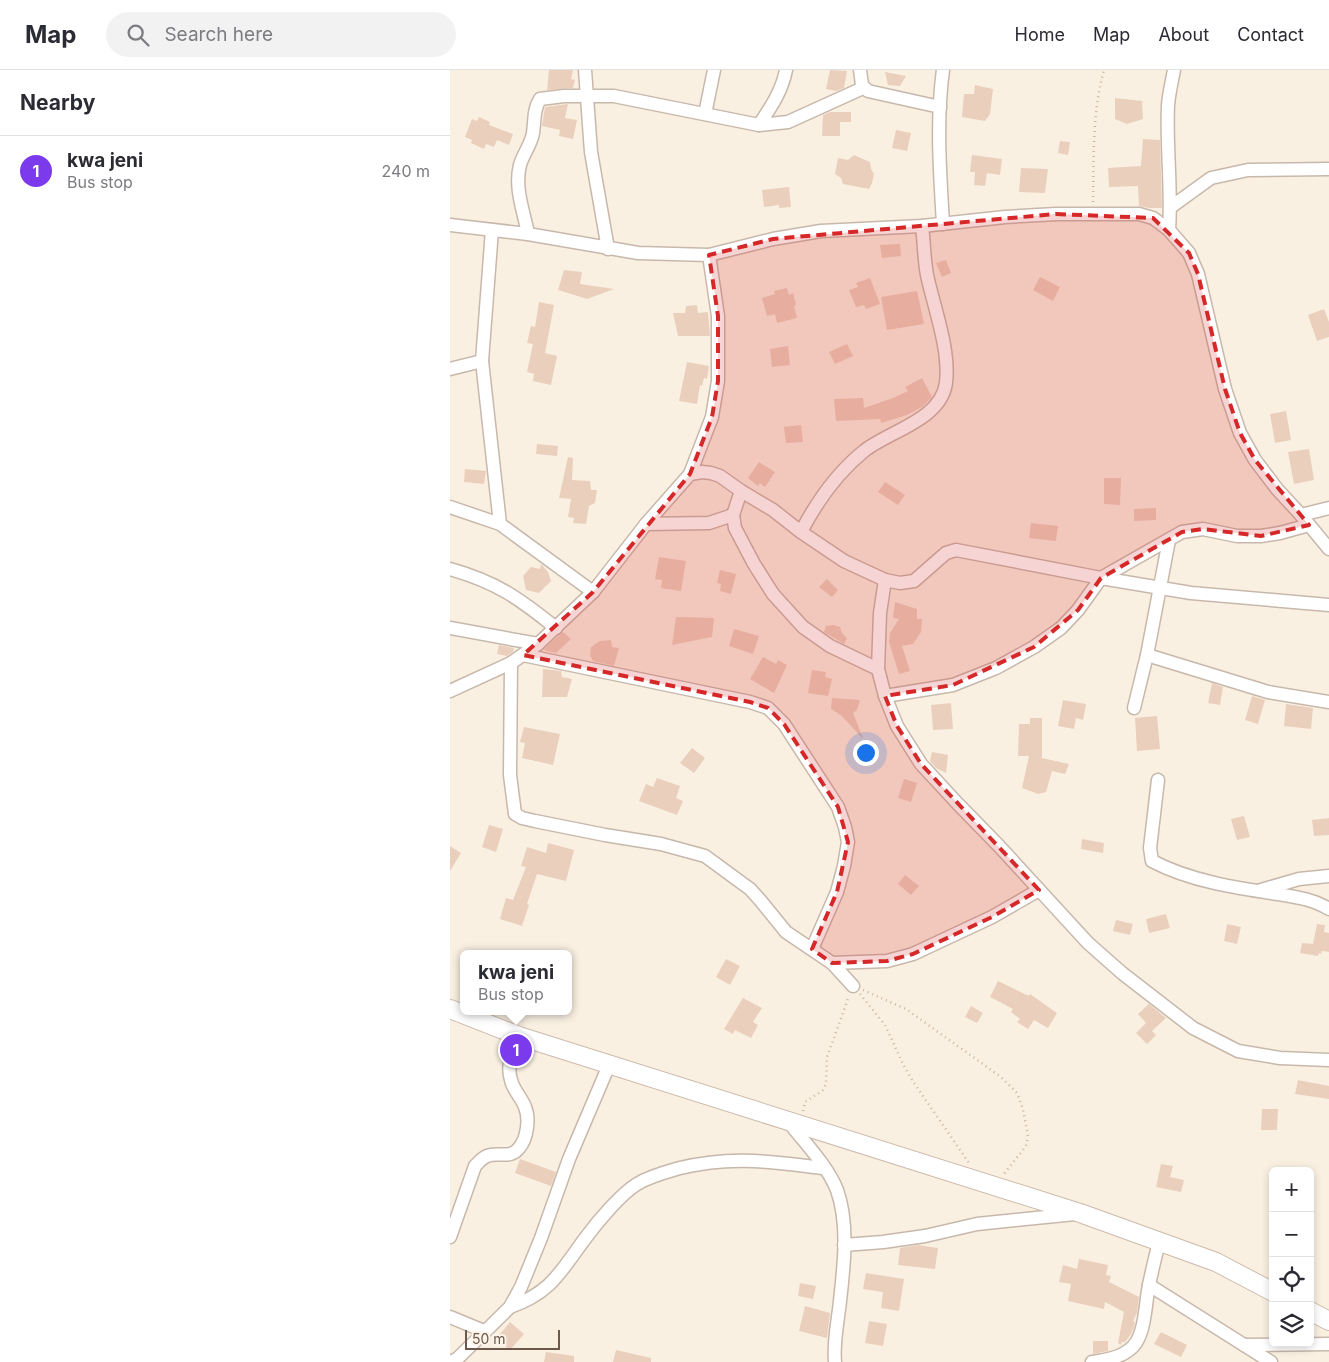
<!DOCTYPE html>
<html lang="en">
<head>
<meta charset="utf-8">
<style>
  body { margin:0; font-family:Inter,sans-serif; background:#f2f2f3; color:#2b2b33 }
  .controls { position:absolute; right:15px; bottom:15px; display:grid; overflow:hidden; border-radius:8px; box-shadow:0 2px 8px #0003 }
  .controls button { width:45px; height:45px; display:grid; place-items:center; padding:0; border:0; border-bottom:1px solid #e1e1e2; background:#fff; color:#2b2b33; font:25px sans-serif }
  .scale { position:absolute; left:15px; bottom:12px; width:95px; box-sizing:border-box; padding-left:5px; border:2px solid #6d584c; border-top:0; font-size:14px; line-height:18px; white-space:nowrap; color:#6d584c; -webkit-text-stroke:4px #fcf4e8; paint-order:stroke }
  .you { position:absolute; left:415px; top:682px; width:18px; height:18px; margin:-12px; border:4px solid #fff; border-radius:50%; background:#1a73e8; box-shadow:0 0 0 8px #1a73e833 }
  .badge { display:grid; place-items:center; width:32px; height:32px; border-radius:50%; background:#7c3aed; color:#fff; font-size:16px; font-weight:700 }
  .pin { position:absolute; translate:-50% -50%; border:2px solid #fff; box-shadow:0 1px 5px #0006 }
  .popup { position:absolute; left:10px; top:880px; width:112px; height:65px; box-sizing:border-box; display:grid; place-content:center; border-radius:8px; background:#fff; filter:drop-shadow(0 1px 4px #0005); font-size:16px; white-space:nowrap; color:#7c7c81 }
  .popup b { font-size:19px; color:#2b2b33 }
  .popup::after { content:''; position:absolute; left:50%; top:100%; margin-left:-10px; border:10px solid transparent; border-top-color:#fff }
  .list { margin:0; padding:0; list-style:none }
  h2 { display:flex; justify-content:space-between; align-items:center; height:65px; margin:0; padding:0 20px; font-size:21px }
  h2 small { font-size:16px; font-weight:400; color:#7c7c81 }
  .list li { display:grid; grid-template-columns:32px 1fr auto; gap:15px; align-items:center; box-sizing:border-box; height:70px; padding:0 20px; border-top:1px solid #e1e1e2 }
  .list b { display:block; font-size:19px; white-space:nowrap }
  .list p { margin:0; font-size:16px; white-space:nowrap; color:#7c7c81 }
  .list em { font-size:16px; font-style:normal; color:#7c7c81 }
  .icon { flex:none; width:28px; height:28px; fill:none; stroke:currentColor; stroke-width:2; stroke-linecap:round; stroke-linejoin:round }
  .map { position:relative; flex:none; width:879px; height:1292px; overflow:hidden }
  header { display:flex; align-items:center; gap:30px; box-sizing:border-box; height:70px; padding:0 25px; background:#fff; border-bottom:1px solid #e1e1e2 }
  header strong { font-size:24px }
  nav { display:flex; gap:28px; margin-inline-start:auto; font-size:18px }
  .search { width:350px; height:45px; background:#f2f2f3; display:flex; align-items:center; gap:12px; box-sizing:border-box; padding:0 18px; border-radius:28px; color:#7c7c81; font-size:19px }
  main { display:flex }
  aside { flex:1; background:#fff }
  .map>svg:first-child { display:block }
</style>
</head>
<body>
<header>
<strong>Map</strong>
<div class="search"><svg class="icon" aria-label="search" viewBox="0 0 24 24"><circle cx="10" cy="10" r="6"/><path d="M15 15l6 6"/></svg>Search here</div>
<nav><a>Home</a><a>Map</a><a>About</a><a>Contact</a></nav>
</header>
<main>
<aside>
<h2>Nearby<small></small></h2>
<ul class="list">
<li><span class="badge">1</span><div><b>kwa jeni</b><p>Bus stop</p></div><em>240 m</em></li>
</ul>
</aside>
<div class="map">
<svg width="879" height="1292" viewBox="0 0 879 1292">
  <rect width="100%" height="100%" fill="#f9f0e2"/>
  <g fill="#ebcfbd">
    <polygon points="99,0 123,0 121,9 125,10 123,18 97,20"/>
    <polygon points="380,0 397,1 394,18 386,21 376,19"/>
    <polygon points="435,2 456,6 450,16 438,15"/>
    <polygon points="525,15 543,19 540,44 535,51 512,47 514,24 524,24"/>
    <polygon points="665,28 692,31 693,49 677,54 665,49"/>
    <polygon points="118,34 115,48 127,50 123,69 109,66 110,60 92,56 95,37"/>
    <polygon points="380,42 401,42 401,52 390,52 390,66 372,66 373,45"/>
    <polygon points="29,47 40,52 39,55 63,64 59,75 47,70 44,77 36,74 34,79 21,73 22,70 15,67 22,49 27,51"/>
    <polygon points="446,60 461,63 457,81 442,78"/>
    <polygon points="693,69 710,70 712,138 699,138 689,136 688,116 659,117 658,98 691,96"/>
    <polygon points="610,71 620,72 618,85 608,83"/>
    <polygon points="404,85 420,92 421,99 424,104 422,113 419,119 393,114 391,108 385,104 388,88 398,90"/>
    <polygon points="522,85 552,89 550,105 537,103 535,116 524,115 525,102 520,102"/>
    <polygon points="571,98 598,99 595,123 569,122"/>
    <polygon points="339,117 341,137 329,138 329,135 314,137 312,120"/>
    <polygon points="450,174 451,186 432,188 430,175"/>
    <polygon points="496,190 501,203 492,207 486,193"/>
    <polygon points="114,200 132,202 130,214 164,219 137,229 108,220"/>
    <polygon points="590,207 610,217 603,231 583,220"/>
    <polygon points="420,208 430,234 416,239 414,235 406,237 399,220 408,217 406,213"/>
    <polygon points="337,218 339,225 343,223 346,235 344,236 347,248 327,253 325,244 317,246 312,228 325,224 324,221"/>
    <polygon points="467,221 474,254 437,260 431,227"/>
    <polygon points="89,232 104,235 95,283 107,286 101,315 83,311 84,304 77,302 83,274 77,273 81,256 85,257"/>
    <polygon points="247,235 248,243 258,242 260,266 228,266 223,243 235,243 236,236"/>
    <polygon points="874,239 879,252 879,267 867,271 858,245"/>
    <polygon points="397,274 403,286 385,294 379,282"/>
    <polygon points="338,276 340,295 322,297 320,279"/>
    <polygon points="237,292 259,296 257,309 254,308 252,316 250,315 247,334 229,331"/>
    <polygon points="472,308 482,327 472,337 457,345 431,353 430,349 386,351 384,329 413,328 414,338 443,328 458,321 455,317"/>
    <polygon points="836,341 841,370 825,373 820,344"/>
    <polygon points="351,355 353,372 336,373 334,357"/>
    <polygon points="87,374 108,376 107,386 86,384"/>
    <polygon points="859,379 864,410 844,414 838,382"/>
    <polygon points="118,387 123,388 122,410 140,411 141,420 147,420 145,433 139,436 136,454 123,453 124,448 118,447 121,429 109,428"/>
    <polygon points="309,392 325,402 315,417 310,413 308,416 298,408"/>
    <polygon points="15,399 36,401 34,414 14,412"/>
    <polygon points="654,408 671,408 670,435 654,434"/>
    <polygon points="435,412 455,425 448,435 428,422"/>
    <polygon points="706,438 706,450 684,451 684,439"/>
    <polygon points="581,453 608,456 606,471 579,468"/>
    <polygon points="209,487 236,491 231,521 211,518 212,510 205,509"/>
    <polygon points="91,494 98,502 101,511 89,523 76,520 73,506 81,497 90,499"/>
    <polygon points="270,500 286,504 281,524 270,521 271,514 267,513"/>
    <polygon points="377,509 388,520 382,527 369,517"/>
    <polygon points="445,532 467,539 467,549 472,549 471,562 463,574 452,576 460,601 449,604 439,572 440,563 449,549 443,548"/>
    <polygon points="226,547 264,548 262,567 222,575"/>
    <polygon points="383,555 390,557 392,563 397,568 394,574 374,562 376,556"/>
    <polygon points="284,559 309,566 303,584 279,576"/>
    <polygon points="113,562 121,569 106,583 96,581 94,579"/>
    <polygon points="161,570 162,577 169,578 164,596 143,591 140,585 141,577 150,571"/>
    <polygon points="49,575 64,578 63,582 57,586 47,584"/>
    <polygon points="313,587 326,594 328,590 337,595 324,623 300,609"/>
    <polygon points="93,599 111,601 112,607 122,609 117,627 92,627"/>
    <polygon points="362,600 376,602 375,607 382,609 378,626 358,623"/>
    <polygon points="762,613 773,617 770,635 758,633"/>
    <polygon points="802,626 815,630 808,654 795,650"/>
    <polygon points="382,628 410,630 407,640 403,643 413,668 412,668 392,646 381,639"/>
    <polygon points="613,630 636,634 633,650 626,648 624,659 608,656"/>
    <polygon points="501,633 503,659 483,660 481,635"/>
    <polygon points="836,634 863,638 861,659 834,656"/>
    <polygon points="707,646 710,679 687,681 685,648"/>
    <polygon points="580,648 592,648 592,688 619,694 615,704 602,701 596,722 588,724 572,718 579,686 568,686 569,654 580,654"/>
    <polygon points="74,657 110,664 103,695 72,688 75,673 70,672"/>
    <polygon points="242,678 255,688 244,703 230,693"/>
    <polygon points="482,682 498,685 496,703 486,698 480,691"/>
    <polygon points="207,708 230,716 226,728 233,731 227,745 189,731 196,714 203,717"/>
    <polygon points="454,709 467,713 461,732 448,728"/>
    <polygon points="794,746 800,767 787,770 781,749"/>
    <polygon points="879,748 879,765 864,766 862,750"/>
    <polygon points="39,755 53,759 46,782 32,777"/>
    <polygon points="632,769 654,773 653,783 631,779"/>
    <polygon points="98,773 124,780 116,811 87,804 77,834 79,835 72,856 50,849 56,828 63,830 76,797 71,796 77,777 96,783"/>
    <polygon points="0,776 11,783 0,801"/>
    <polygon points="455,805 469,816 461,825 448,814"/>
    <polygon points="716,844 720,858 699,863 696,849"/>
    <polygon points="666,850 683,854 680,865 663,861"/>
    <polygon points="777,854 791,857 787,874 774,871"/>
    <polygon points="867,854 875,855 874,862 879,863 879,882 872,881 871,884 869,883 868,886 850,883 852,873 863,874"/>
    <polygon points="276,889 290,896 280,915 266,907"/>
    <polygon points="548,911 579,926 580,924 607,943 598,958 584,950 578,959 567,952 570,949 561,942 563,939 540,927"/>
    <polygon points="293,928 312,938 303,952 308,955 301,968 285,960 283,964 274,959"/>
    <polygon points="699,934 716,948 702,961 706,965 697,974 686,963 696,953 688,944"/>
    <polygon points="521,936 533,943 527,953 515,947"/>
    <polygon points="848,1010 879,1016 879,1029 845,1024"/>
    <polygon points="812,1039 828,1039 827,1060 811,1060"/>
    <polygon points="70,1089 106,1102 101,1116 65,1103"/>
    <polygon points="711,1094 723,1096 720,1107 734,1110 731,1122 706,1117"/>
    <polygon points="468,1175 488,1178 485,1199 448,1195 450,1178"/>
    <polygon points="629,1189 658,1195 656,1205 661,1206 659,1212 689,1227 687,1243 683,1251 685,1252 684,1257 681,1264 675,1272 672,1272 671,1275 668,1273 674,1242 655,1232 654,1239 618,1231 621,1214 609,1212 613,1195 627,1199"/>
    <polygon points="416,1203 454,1209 449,1241 431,1238 433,1222 413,1219"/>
    <polygon points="350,1213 366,1216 363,1229 348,1226"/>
    <polygon points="355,1236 380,1243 377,1268 349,1261"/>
    <polygon points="419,1251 437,1254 433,1276 415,1273"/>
    <polygon points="60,1252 74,1264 60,1280 46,1269"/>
    <polygon points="711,1262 737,1275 731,1287 704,1274"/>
    <polygon points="643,1271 658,1271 658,1281 643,1284"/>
    <polygon points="166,1280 201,1288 201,1292 163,1292"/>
    <polygon points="96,1282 124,1286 124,1292 94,1292"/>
  </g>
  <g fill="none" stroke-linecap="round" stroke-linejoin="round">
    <g stroke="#c8b8ab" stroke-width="15">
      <g id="street">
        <polyline points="135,0 141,82 158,179"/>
        <polyline points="410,0 412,15 418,21 490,37"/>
        <path d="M493 0C486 51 490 103 493 154"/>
        <polyline points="255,44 264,0"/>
        <path d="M309 55C321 37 332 21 336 0"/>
        <polyline points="721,137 761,108 798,100 879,99"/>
        <polyline points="0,155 78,164 188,183 259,185 323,169 371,161 472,156 555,147 606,144 689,144 703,148 719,160 739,183 748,204 775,319 790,363 805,390 827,419 851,445 879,479"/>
        <polyline points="42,160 32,291 50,454"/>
        <path d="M719 160C722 118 716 77 718 35 719 23 722 11 724 0"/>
        <path d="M78 164C74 142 64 118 70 95 73 84 81 75 83 63 85 51 83 40 90 29L114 26H164L309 55 338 52 413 18"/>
        <polyline points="0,299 32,291"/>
        <polyline points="240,404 262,347 268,311 268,246 259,185"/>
        <polyline points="291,421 283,445 285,458 304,494 323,524 353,557 380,576 428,599"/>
        <polyline points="0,437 50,454 143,522"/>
        <polyline points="851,445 879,438"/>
        <polyline points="196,454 259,453 283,445"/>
        <path d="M351 462C367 431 387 403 414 381 439 361 491 350 496 313 500 279 484 238 477 205 474 189 474 172 472 156"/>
        <path d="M0 499C46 512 69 528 106 558"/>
        <polyline points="435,510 430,543 428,599 435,626 447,656 471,694 508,734 549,776 638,873 672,903 743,958 788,981 830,988 879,990"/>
        <polyline points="0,558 88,574"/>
        <polyline points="73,585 300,632 318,638 334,654 388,737 395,757 398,772 394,796 387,822 362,879"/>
        <polyline points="697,585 818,622 879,632"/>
        <polyline points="61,593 60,705 65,744 72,748 85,751 155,765 211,774 255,786 300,819 310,830 336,862 382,893 403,916"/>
        <polyline points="0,621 61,593 88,574 143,522 196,454 240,404 252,402 261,403 270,406 291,421 323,440 351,462 394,491 435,510 450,513 464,511 496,483 506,480 651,508 741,523 879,535"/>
        <polyline points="435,626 503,615 546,598 584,577 611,558 628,540 651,508 732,462 753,459 787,466 811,466 830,463 859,455"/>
        <polyline points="684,638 697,585 719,470"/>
        <path d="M708 710 700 778 702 791C740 811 786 818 828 824 846 827 863 829 879 839"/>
        <polyline points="811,820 849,809 879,806"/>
        <polyline points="382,893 437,891 463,884 542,847 589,820"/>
        <path d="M338 1051C354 1072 377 1095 387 1120 399 1154 394 1195 390 1231 388 1251 383 1272 385 1292"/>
        <path d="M0 1167 25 1096C29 1092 32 1088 37 1086 48 1081 60 1090 69 1078 77 1069 80 1049 75 1037 72 1028 63 1020 61 1010 56 994 63 980 69 966"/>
        <polyline points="394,1175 433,1172 475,1166 527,1154 625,1144"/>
        <polyline points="699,1215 821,1292"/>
        <path d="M60 1237C103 1222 111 1200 137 1166 148 1151 171 1124 187 1114 200 1106 216 1102 230 1098 283 1085 321 1092 374 1098"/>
        <polyline points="0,1247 34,1261"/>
        <polyline points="794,1275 879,1274"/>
        <polyline points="0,1292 7,1289 60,1237 71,1217 91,1168 119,1089 159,995"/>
        <path d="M642 1292C655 1290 669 1288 679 1280 696 1269 695 1233 699 1215 702 1201 705 1187 709 1173"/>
      </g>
    </g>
    <g stroke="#cdbaab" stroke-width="20">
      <g id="secondary">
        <polyline points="0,939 69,966 630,1143 766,1192 823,1222"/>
        <polyline points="860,1241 879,1251"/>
      </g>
    </g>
    <g stroke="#cfb3a1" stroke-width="2.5" stroke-dasharray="1 4" stroke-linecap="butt">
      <path d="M643 132C644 87 642 43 654 0"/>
      <polyline points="413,920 456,939 551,1007 567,1023 573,1039 578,1066 576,1076 554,1104"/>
      <polyline points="410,924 435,955 454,996 464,1013 519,1093"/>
      <polyline points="353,1041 355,1032 373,1020 376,1014 377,987 399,926"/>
    </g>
    <use href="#street" stroke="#fff" stroke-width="12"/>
    <use href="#secondary" stroke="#fff" stroke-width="18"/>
  </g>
  <path fill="#d62828" fill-opacity="0.2" stroke="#d62828" stroke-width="4" stroke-dasharray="10 6" stroke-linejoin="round" d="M606 144 703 148 739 183 748 204 775 319 790 363 805 390 859 455 811 466 753 459 732 462 651 508 628 540 584 577 503 615 435 626 447 656 471 694 589 820 542 847 463 884 437 891 382 893 362 879 387 822 398 772 388 737 334 654 318 638 300 632 73 585 143 522 240 404 262 347 268 311V246L259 185 323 169Z"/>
</svg>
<div class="controls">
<button>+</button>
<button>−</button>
<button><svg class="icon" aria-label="locate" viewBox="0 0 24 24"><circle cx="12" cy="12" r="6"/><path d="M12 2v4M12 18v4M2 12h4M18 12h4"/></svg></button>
<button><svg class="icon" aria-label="layers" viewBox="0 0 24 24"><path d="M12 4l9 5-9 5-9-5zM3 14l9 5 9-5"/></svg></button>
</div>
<div class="scale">50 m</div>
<div class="you"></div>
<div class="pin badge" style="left:66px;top:980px">1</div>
<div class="popup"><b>kwa jeni</b>Bus stop</div>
</div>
</main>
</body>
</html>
